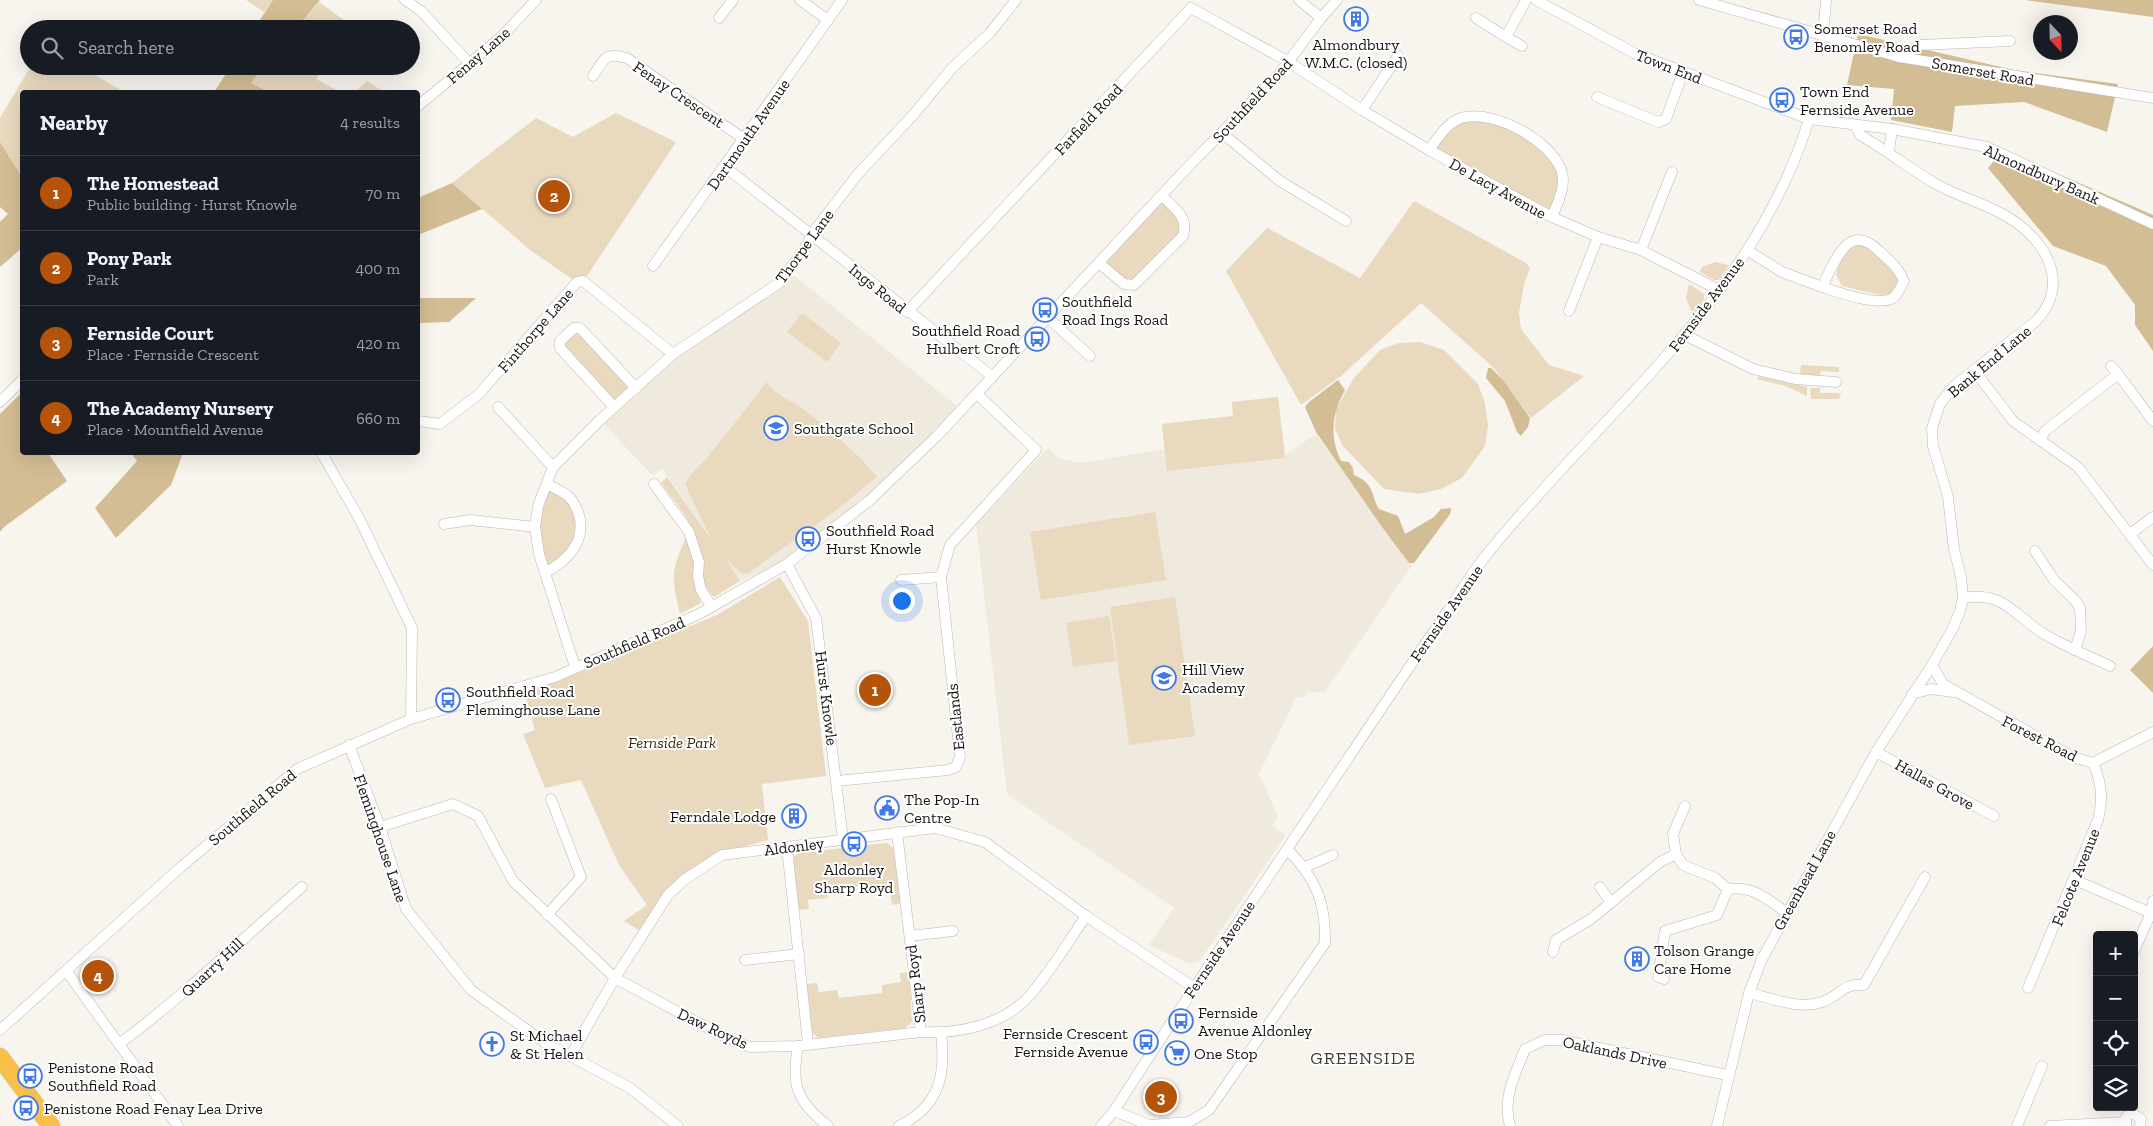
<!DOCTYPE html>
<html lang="en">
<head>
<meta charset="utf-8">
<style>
  body { margin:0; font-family:"Zilla Slab",serif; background:#242831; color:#f1f3f6 }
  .controls { position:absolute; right:15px; bottom:15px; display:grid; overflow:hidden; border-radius:5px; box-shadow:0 5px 20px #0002 }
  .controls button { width:45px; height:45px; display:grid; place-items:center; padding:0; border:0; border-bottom:1px solid #363941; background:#171b24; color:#f1f3f6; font:25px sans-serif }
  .compass { position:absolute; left:2033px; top:15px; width:45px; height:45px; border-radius:50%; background:#171b24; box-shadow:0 5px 20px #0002; rotate:158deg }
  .you { position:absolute; left:901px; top:600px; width:18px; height:18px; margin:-12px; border:4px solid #fff; border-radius:50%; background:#1a73e8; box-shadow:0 0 0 8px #1a73e833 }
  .badge { display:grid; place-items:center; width:32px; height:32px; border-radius:50%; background:#b45309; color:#fff; font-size:16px; font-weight:700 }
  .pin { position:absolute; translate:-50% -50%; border:2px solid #fff; box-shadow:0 1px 5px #0006 }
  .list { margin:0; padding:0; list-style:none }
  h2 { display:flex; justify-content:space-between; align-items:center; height:65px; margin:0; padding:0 20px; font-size:21px }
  h2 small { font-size:16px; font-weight:400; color:#9ea1a6 }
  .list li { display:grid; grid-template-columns:32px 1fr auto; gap:15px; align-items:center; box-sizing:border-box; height:75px; padding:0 20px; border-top:1px solid #363941 }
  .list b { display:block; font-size:19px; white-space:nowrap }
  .list p { margin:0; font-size:16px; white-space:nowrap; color:#9ea1a6 }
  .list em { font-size:16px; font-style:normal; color:#9ea1a6 }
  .icon { flex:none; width:28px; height:28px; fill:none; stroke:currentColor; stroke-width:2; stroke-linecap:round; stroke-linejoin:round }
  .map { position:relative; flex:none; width:2153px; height:1126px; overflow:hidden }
  .search { position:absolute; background:#171b24; box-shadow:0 5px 20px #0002; left:20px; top:20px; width:400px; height:55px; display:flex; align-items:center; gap:12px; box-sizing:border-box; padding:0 18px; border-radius:28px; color:#9ea1a6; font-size:19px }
  .panel { position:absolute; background:#171b24; box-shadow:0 5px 20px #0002; left:20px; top:90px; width:400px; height:365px; border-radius:5px }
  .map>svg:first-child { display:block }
</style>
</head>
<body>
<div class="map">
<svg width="2153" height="1126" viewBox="0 0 2153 1126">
  <rect width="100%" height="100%" fill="#f8f5ef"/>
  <g fill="#f0e9dd">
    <polygon points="786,269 962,410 869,501 787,564 740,581 662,468 653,476 600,420 673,354 779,283"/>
    <polygon points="1278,397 1285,455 1316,434 1412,565 1325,692 1306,693 1307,696 1294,698 1295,700 1259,774 1278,816 1272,826 1286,835 1199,962 1190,964 1149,945 1174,908 1007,794 976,524 1048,448 1060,459 1081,463 1164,449 1162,424 1233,416 1232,402"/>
  </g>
  <g fill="#e8d9bf">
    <polygon points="246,0 273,0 264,12"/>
    <polygon points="319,2 349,24 346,29 296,29"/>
    <polygon points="31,66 80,66 124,92 22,92 22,177 0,142 0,118"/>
    <polygon points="264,66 324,66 316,79 340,92 270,92 250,83"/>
    <polygon points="367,81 384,92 355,92"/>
    <polygon points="616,113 676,142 587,276 572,279 530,250 452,183 536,118 573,137"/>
    <polygon points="1464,117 1520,130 1561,169 1552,217 1429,150"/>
    <polygon points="1164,195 1186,226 1134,285 1099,263"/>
    <polygon points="1414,201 1526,263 1530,268 1524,284 1519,313 1521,329 1549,365 1584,376 1531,418 1493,367 1421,303 1341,376 1301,405 1226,271 1267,228 1360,278"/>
    <polygon points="1853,244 1870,245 1899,270 1900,284 1893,294 1880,295 1842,286 1836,275 1842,254"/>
    <polygon points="1715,262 1729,265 1719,280 1714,280 1700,272 1702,267"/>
    <polygon points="1689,284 1704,294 1704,299 1696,313 1691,311 1686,298"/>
    <polygon points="802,313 841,343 827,362 787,332"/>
    <polygon points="574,328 636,388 614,407 560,348"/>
    <polygon points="1420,342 1444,350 1478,384 1485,403 1488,426 1485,446 1462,478 1441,489 1419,494 1384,489 1343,446 1335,429 1336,409 1354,378 1380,350 1399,343"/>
    <polygon points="1801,365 1839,367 1839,372 1821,371 1820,376 1800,374"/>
    <polygon points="1758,376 1807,387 1807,396 1785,386 1757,379"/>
    <path d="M766 382C774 394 790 400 803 409 827 427 858 453 877 477L834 512 747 574 741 573 725 558 740 581 714 597C696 579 704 559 695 536 688 516 673 499 661 483L667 477 711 539 685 484C692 471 701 465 710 454 729 430 748 407 766 382Z"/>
    <polygon points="1810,388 1820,388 1820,393 1841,393 1839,399 1811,399"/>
    <polygon points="1278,397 1285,458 1167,471 1162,424 1233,416 1232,402"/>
    <polygon points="547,484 575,504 580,537 545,573 539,554 538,506"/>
    <polygon points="1155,512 1166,580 1041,600 1030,532"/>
    <path d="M687 535 695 562 694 575 701 603 680 614C671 576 671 571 687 535Z"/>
    <polygon points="780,577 808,621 826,776 762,784 768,840 720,853 685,873 639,930 624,921 647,905 619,865 581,780 545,788 523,734 535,730 525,694 717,615"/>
    <polygon points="1175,597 1195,736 1129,745 1110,607"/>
    <polygon points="1109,616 1116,661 1073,667 1066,623"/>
    <polygon points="887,843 893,848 901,903 892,905 890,890 868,893 867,885 827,890 828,898 808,900 809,909 799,910 793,858 798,853"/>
    <polygon points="909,972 912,1022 905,1028 818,1038 812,1032 807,984 817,983 819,992 837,990 839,998 882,993 882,985 901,982 900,973"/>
  </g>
  <g fill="#d3bd94">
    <polygon points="273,0 320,0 296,29 254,29"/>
    <polygon points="2025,0 2153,0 2153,17"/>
    <polygon points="1858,34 2014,70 2118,84 2107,132 2024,102 1955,106 1952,132 1891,120 1894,89 1847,85"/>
    <polygon points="231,66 264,66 251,83 269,92 214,92"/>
    <polygon points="0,142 22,177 22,248 0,267 0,222 8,214 0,207"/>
    <polygon points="2003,150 2153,215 2153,351 2135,325 2135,305 2106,266 2053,246 1988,168"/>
    <polygon points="452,183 482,209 418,235 418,198"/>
    <polygon points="418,298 476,298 449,322 418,323"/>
    <polygon points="1488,368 1491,368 1503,380 1530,418 1528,427 1521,436 1517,432 1505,401 1486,378"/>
    <path d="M1338 380 1345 390C1332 413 1329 437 1341 461L1349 462 1353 468 1354 475C1375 484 1370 493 1379 509L1398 516 1405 534 1434 517 1441 509 1451 508 1450 514 1414 563H1409L1382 527 1316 432 1305 407 1309 402Z"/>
    <polygon points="22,392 22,452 48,453 67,481 4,527 0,532 0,414"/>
    <polygon points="131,453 183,453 171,485 116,538 95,508 137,461"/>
    <polygon points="2153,646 2153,693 2130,670"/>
  </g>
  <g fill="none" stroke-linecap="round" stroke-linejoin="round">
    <g stroke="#bab7b2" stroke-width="11">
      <g id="street">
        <polyline points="405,0 421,11 470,64"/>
        <polyline points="800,0 828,20"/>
        <polyline points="1299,0 1321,18"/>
        <polyline points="1536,0 1634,53 1809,119 1892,129 1987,147 2153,224"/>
        <polyline points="1699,0 1899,57 2153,98"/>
        <polyline points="719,18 733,0"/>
        <polyline points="1476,18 1506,37 1526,0"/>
        <polyline points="1506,37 1522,46"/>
        <polyline points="1823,37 1826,0"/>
        <polyline points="1899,57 1920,45 2010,41"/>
        <path d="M593 76C604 60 604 51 627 58L744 139"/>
        <polyline points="1597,97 1658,122 1666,119 1683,72"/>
        <polyline points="418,106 500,38 536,0"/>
        <polyline points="1362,110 1398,56"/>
        <polyline points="1222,133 1280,181 1346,221"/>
        <path d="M1429 150C1438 138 1448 120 1465 117 1496 111 1549 140 1561 169 1567 185 1558 202 1552 217"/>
        <polyline points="1889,152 1892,129"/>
        <polyline points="725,167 993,377"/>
        <polyline points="1641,250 1672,172"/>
        <path d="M1747 250 1782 272 1822 287C1835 262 1848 220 1879 251 1890 261 1899 268 1904 281 1901 287 1898 294 1893 298 1878 307 1838 292 1822 287"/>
        <path d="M1099 263 1124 284 1134 285 1183 236C1189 217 1175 209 1162 196"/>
        <polyline points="653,266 842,0"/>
        <polyline points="1569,311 1598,237"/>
        <polyline points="907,312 1191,8 1289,62 1362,110 1429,150 1552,217 1598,237 1641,250 1719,290"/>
        <polyline points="1047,317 1090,356"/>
        <polyline points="1685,335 1753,369 1795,379 1836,382"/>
        <polyline points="2111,366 2118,374"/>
        <polyline points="1974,370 2013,421 2078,467 2153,565"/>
        <polyline points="0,402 22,380"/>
        <polyline points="498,407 553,467"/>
        <polyline points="614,407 560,348 560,341 574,328 580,328 636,388"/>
        <polyline points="418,421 440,424 479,394 577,282 583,281 673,354"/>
        <polyline points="2040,441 2045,431 2118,374 2153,421"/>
        <polyline points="321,452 359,518 412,628 411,719"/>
        <polyline points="654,484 689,532 699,562 698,576 701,590 712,607"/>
        <polyline points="444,524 470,520 535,527"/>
        <polyline points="2130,534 2153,517"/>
        <polyline points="2035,551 2054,580 2074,599 2080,608 2081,631 2075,650"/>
        <polyline points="787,564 816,618 843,840"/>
        <path d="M545 573C566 561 584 545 580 519 578 510 574 501 567 495 561 491 553 487 547 484"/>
        <polyline points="901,580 941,577"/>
        <path d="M1963 598C2004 591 2014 615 2044 634 2065 646 2088 656 2110 666"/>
        <polyline points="1932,665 1943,684 2073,757 2093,763 2153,732"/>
        <polyline points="575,667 539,554 535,527 538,506 553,467 600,420 673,354 779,283 804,250 812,234 857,175 914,114 953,67 990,33 1016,0"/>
        <polyline points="1912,694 1931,689 1953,692"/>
        <polyline points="349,745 380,827 406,909 471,990 544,1042 630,1088 678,1126"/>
        <polyline points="1876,752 1994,816"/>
        <polyline points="837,781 948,770 956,767 960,757 941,577 950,545 1036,450 977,394"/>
        <path d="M1685 806 1673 834 1676 854 1683 865 1715 878 1728 889C1754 886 1765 898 1786 912"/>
        <path d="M380 827 453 804 478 816 513 881 615 978 719 1034 750 1047 798 1046 921 1032C959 1034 1004 1025 1030 995 1051 971 1068 942 1086 916"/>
        <polyline points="897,832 921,1032"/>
        <polyline points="787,848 808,1043"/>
        <polyline points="1305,867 1333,855"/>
        <polyline points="2075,880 2153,914"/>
        <polyline points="1600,887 1611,903"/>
        <polyline points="547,915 581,877 551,799"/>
        <polyline points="910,936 953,931"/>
        <polyline points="2134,951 2151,913 2153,901"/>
        <polyline points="1553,952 1556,940 1591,919 1660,862 1676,854"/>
        <polyline points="745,960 799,954"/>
        <polyline points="67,972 178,1126"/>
        <polyline points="1664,979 1658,977 1665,931 1717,915 1728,889"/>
        <path d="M2028 988 2098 820C2103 799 2102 783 2093 763"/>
        <path d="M1749 993C1771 998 1799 1010 1822 1002 1840 996 1842 983 1864 985L1925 877"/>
        <polyline points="0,1030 181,867 297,769 411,719 555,677 699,614 787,564 869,501 937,436 1186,169 1280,73 1321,18 1337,0"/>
        <path d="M119 1044C184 996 241 940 302 887"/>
        <path d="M798 1046C791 1085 796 1101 828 1126"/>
        <polyline points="570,1056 615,978 668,895 684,880 722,855 935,828 985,842 1086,916 1193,987"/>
        <path d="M1114 1111 1149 1125 1189 1122 1209 1110 1325 943C1326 903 1316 878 1287 849"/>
        <path d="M899 1126C940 1106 946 1075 941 1033"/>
        <path d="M1101 1126 1114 1111C1190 992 1269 876 1347 760 1381 709 1415 658 1450 608 1462 589 1474 570 1488 553 1601 413 1755 298 1809 119"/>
        <path d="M1510 1126C1502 1098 1515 1075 1525 1049L1545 1040H1562L1727 1075"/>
        <path d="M1717 1126 1749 993 1762 959 1876 752 1932 665 1953 628 1960 611 1963 598 1961 577 1954 549 1948 497 1933 446 1932 428 1940 404 1953 387 2036 321C2072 283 2045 239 2006 216 1984 203 1959 197 1936 184 1910 169 1886 150 1860 135L1855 125"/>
        <polyline points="2017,1126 2042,1066"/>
        <polyline points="2050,1126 2125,1122"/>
        <polyline points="2126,1126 2126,1117 2132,1113 2141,1119 2140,1126"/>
      </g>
    </g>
    <g stroke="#d0d0d0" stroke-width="19">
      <polyline id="highway" points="0,1057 51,1126"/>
    </g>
    <use href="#street" stroke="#fff" stroke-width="10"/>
    <use href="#highway" stroke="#f8bf4a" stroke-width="18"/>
  </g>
  <defs>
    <g id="building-ring" transform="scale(1.25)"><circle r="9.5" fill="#fff" stroke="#4179e9" stroke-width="1.5"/><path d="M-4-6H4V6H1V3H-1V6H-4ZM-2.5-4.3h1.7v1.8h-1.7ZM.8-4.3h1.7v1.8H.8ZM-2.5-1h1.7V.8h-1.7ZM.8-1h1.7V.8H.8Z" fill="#4179e9"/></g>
    <g id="bus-ring" transform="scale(1.25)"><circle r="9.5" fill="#fff" stroke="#4179e9" stroke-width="1.5"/><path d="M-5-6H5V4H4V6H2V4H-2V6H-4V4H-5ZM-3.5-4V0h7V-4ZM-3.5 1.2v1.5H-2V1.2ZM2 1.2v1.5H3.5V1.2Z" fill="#4179e9"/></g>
    <g id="school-ring" transform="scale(1.25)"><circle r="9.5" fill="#fff" stroke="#4179e9" stroke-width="1.5"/><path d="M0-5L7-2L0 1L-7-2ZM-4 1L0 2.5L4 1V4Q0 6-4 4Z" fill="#4179e9"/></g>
    <g id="civic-ring" transform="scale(1.25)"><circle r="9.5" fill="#fff" stroke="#4179e9" stroke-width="1.5"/><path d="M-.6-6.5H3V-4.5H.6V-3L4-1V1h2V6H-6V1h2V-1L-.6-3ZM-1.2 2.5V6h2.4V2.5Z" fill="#4179e9"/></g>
    <g id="church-ring" transform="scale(1.25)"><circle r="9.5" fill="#fff" stroke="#4179e9" stroke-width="1.5"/><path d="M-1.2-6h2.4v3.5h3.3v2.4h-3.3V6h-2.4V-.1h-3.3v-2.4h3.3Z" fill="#4179e9"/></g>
    <g id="supermarket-ring" transform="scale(1.25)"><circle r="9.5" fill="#fff" stroke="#4179e9" stroke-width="1.5"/><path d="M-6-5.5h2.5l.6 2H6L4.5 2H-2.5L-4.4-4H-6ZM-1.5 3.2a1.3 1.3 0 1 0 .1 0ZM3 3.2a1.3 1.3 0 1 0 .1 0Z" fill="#4179e9"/></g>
  </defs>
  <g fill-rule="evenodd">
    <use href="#building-ring" x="1356" y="19"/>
    <use href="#bus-ring" x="1796" y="37"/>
    <use href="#bus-ring" x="1782" y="100"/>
    <use href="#bus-ring" x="1045" y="310"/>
    <use href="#bus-ring" x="1037" y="339"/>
    <use href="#school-ring" x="776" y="428"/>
    <use href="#bus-ring" x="808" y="539"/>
    <use href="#school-ring" x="1164" y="678"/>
    <use href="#bus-ring" x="448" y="700"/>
    <use href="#civic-ring" x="887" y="808"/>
    <use href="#building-ring" x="794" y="816"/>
    <use href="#bus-ring" x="854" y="844"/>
    <use href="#building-ring" x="1637" y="959"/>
    <use href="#bus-ring" x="1181" y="1021"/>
    <use href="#bus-ring" x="1146" y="1042"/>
    <use href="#church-ring" x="492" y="1044"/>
    <use href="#supermarket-ring" x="1177" y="1053"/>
    <use href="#bus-ring" x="30" y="1076"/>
    <use href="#bus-ring" x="26" y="1108"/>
  </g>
  <g text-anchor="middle" stroke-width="4" stroke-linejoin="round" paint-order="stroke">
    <g font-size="16" fill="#161513" stroke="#fff" text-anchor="start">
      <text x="1814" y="34">Somerset Road<tspan x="1814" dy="18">Benomley Road</tspan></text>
      <text x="1356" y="50" text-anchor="middle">Almondbury<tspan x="1356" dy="18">W.M.C. (closed)</tspan></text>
      <text x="1800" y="97">Town End<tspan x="1800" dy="18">Fernside Avenue</tspan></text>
      <text x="1062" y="307">Southfield<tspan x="1062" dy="18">Road Ings Road</tspan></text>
      <text x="1020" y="336" text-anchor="end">Southfield Road<tspan x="1020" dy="18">Hulbert Croft</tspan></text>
      <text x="794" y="434">Southgate School</text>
      <text x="826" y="536">Southfield Road<tspan x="826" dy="18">Hurst Knowle</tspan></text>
      <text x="1182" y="675">Hill View<tspan x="1182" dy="18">Academy</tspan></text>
      <text x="466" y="697">Southfield Road<tspan x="466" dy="18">Fleminghouse Lane</tspan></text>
      <text x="904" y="805">The Pop-In<tspan x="904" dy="18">Centre</tspan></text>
      <text x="776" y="822" text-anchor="end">Ferndale Lodge</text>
      <text x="854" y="875" text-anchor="middle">Aldonley<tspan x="854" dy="18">Sharp Royd</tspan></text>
      <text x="1654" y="956">Tolson Grange<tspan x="1654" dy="18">Care Home</tspan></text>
      <text x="1198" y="1018">Fernside<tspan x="1198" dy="18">Avenue Aldonley</tspan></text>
      <text x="1128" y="1039" text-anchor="end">Fernside Crescent<tspan x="1128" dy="18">Fernside Avenue</tspan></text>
      <text x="510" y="1041">St Michael<tspan x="510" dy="18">&amp; St Helen</tspan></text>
      <text x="1194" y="1059">One Stop</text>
      <text x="48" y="1073">Penistone Road<tspan x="48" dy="18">Southfield Road</tspan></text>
      <text x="44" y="1114">Penistone Road Fenay Lea Drive</text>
    </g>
    <g font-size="16" fill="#161513" stroke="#fff">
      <text transform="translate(478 55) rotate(-41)" y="6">Fenay Lane</text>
      <text transform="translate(1669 66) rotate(21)" y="6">Town End</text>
      <text transform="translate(1983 71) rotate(10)" y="6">Somerset Road</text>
      <text transform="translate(679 94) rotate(34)" y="6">Fenay Crescent</text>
      <text transform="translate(1252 100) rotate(-47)" y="6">Southfield Road</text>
      <text transform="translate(1088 119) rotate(-47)" y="6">Farfield Road</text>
      <text transform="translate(748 134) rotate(-55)" y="6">Dartmouth Avenue</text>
      <text transform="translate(2042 174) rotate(24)" y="6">Almondbury Bank</text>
      <text transform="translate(1498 188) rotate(29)" y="6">De Lacy Avenue</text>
      <text transform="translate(804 246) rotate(-54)" y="6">Thorpe Lane</text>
      <text transform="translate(878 288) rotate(39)" y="6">Ings Road</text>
      <text transform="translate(1706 304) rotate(-53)" y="6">Fernside Avenue</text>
      <text transform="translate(535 330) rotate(-49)" y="6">Finthorpe Lane</text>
      <text transform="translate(1989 361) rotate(-40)" y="6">Bank End Lane</text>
      <text transform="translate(1446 613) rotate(-55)" y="6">Fernside Avenue</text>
      <text transform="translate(634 642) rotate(-23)" y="6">Southfield Road</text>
      <text transform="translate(827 698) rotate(83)" y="6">Hurst Knowle</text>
      <text transform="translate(955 717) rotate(-96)" y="6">Eastlands</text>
      <text transform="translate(2040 738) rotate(27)" y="6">Forest Road</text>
      <text transform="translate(1935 784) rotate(29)" y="6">Hallas Grove</text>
      <text transform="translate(252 807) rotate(-40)" y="6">Southfield Road</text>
      <text transform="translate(381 838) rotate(71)" y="6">Fleminghouse Lane</text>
      <text transform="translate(794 846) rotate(-7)" y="6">Aldonley</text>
      <text transform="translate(2075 877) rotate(-68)" y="6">Felcote Avenue</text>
      <text transform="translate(1804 880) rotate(-61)" y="6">Greenhead Lane</text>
      <text transform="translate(1219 949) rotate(-56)" y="6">Fernside Avenue</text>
      <text transform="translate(212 967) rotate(-43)" y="6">Quarry Hill</text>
      <text transform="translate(915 984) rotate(-97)" y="6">Sharp Royd</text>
      <text transform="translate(713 1028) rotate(25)" y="6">Daw Royds</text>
      <text transform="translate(1615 1052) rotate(12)" y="6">Oaklands Drive</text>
    </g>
    <g font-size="16" font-style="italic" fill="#3c2c09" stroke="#fff">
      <text x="672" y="748">Fernside Park</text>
    </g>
    <g font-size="18" letter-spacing="1" fill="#403d39" stroke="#fff">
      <text x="1363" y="1064">GREENSIDE</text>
    </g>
  </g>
</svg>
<div class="controls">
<button>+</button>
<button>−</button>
<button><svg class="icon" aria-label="locate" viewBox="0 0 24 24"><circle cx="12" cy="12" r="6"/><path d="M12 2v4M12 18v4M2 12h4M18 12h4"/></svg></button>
<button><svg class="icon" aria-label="layers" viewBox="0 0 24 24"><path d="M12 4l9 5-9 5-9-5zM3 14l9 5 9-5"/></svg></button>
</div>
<svg class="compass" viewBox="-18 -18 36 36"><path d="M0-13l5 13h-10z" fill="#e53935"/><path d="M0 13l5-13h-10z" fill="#9ea1a6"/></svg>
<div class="you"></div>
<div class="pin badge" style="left:875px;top:690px">1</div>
<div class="pin badge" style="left:554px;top:196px">2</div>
<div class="pin badge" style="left:1161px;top:1097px">3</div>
<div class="pin badge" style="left:98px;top:976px">4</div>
<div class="search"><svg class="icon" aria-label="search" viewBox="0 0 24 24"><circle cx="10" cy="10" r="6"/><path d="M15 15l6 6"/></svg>Search here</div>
<section class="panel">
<h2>Nearby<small>4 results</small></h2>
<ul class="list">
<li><span class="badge">1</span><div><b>The Homestead</b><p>Public building · Hurst Knowle</p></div><em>70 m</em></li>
<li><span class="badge">2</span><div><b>Pony Park</b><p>Park</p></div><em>400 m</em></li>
<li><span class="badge">3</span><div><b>Fernside Court</b><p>Place · Fernside Crescent</p></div><em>420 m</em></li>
<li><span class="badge">4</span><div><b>The Academy Nursery</b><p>Place · Mountfield Avenue</p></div><em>660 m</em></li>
</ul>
</section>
</div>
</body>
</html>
